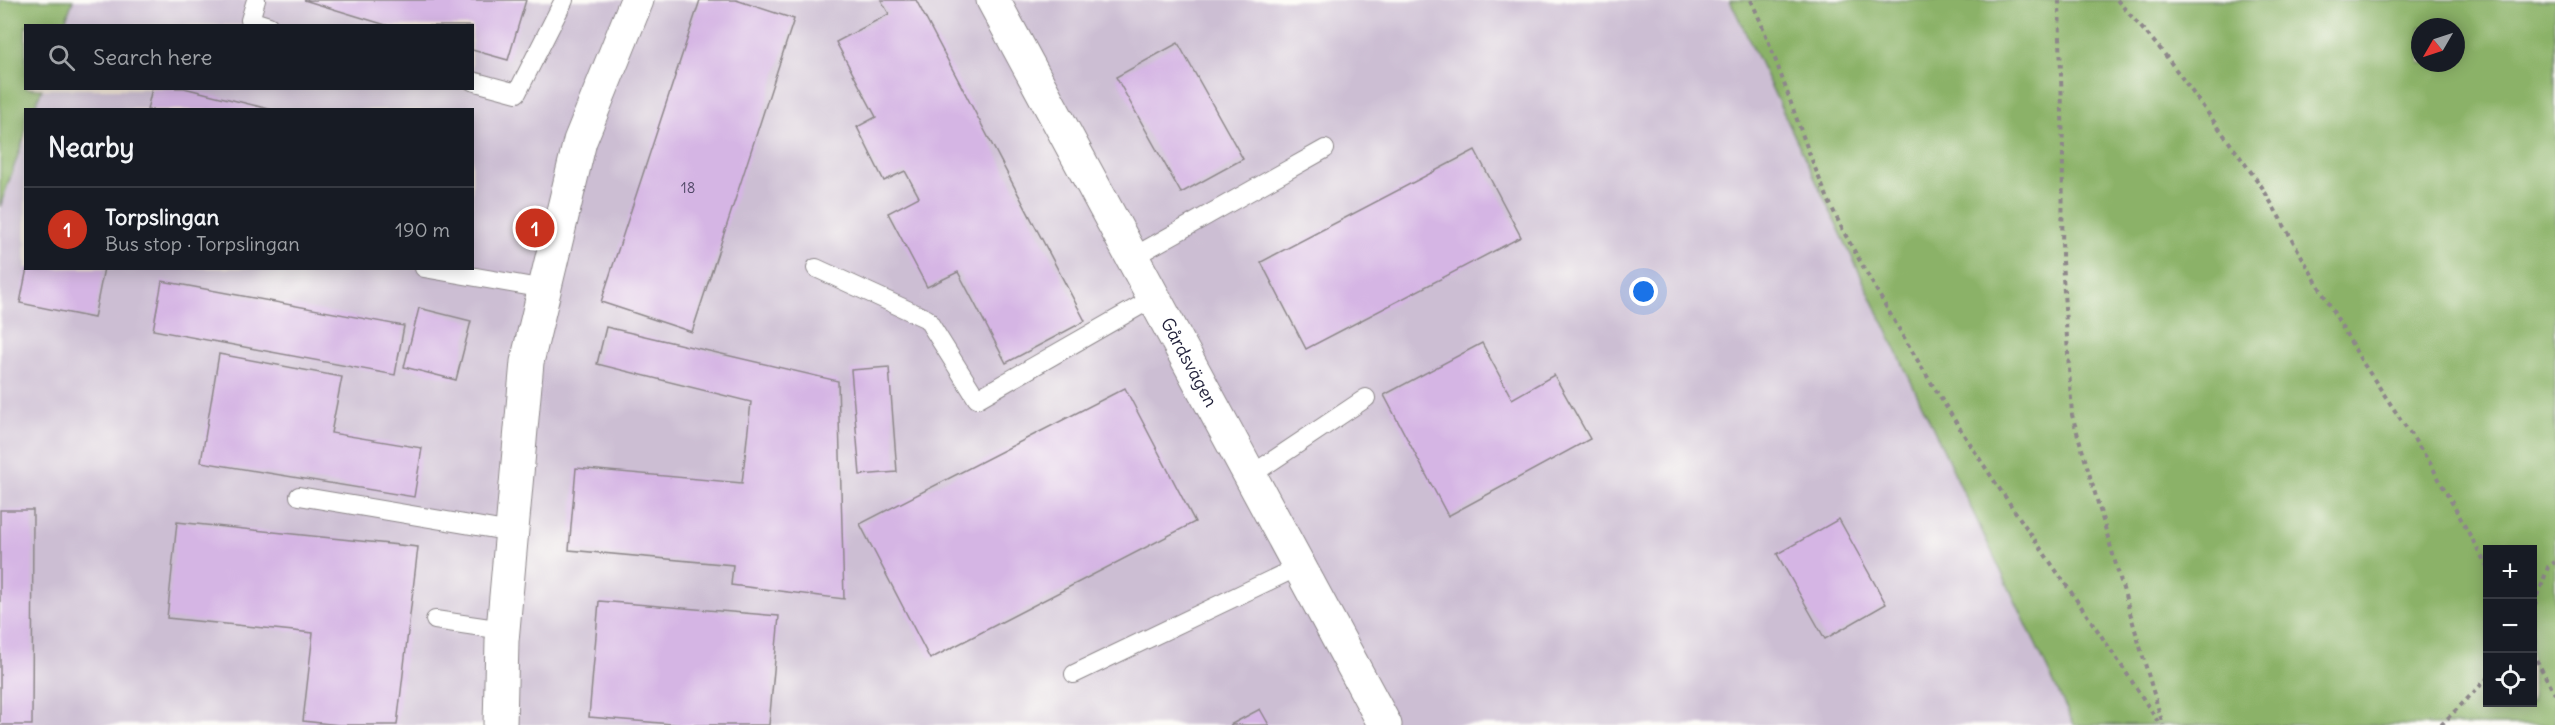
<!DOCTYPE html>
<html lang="en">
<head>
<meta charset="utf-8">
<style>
  body { margin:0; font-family:Delius,sans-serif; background:#242831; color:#f1f3f6 }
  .controls { position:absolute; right:18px; bottom:18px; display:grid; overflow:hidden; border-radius:0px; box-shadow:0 3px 15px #0003 }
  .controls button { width:54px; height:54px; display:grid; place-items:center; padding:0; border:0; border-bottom:2px solid #363941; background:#171b24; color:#f1f3f6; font:30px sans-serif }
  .compass { position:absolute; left:2411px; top:18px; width:54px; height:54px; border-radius:50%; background:#171b24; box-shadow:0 3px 15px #0003; rotate:231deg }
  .you { position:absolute; left:1644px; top:292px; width:21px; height:21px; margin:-15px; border:4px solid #fff; border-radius:50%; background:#1a73e8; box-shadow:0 0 0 9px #1a73e833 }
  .badge { display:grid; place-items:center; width:39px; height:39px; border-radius:50%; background:#c8321e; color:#fff; font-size:20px; font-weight:700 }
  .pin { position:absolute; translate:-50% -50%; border:3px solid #fff; box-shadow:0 2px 6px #0006 }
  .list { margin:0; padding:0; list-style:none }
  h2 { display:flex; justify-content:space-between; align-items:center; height:78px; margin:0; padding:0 24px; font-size:26px }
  h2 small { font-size:20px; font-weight:400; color:#9ea1a6 }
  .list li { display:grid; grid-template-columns:39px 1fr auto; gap:18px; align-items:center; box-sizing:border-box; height:84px; padding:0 24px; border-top:2px solid #363941 }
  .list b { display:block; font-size:22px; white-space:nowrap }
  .list p { margin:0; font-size:20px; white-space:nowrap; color:#9ea1a6 }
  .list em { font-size:20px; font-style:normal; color:#9ea1a6 }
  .icon { flex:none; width:33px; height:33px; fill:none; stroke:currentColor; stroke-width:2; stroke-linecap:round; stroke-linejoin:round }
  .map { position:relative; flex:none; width:2555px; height:725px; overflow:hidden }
  .search { position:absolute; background:#171b24; box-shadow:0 3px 15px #0003; left:24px; top:24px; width:450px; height:66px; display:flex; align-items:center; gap:15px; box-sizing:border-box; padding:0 21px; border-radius:0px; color:#9ea1a6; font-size:22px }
  .panel { position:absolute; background:#171b24; box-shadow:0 3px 15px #0003; left:24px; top:108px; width:450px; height:162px; border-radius:0px }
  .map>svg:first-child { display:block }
</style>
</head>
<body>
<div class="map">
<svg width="2555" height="725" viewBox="0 0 2555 725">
  <rect width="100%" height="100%" fill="#fdfcf7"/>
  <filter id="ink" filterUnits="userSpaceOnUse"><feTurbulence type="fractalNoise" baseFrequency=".0167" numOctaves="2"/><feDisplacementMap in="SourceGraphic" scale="12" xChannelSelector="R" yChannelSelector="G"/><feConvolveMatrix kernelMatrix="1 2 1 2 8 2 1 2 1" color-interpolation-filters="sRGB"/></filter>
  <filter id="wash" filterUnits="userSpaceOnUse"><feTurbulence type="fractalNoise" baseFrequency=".008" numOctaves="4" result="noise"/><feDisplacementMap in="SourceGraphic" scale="24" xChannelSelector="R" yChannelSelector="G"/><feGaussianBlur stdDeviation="1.35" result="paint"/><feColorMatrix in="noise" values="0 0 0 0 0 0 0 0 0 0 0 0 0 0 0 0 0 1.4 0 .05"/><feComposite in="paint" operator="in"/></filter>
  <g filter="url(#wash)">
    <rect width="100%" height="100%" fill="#f8ecda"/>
    <polygon fill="#ccbed3" points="73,0 1730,0 2074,725 0,725 0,207 25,135 26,268 472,268 472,110 34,109 42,89 472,88 472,26 64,25"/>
    <g fill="#8bb267" stroke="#566a51" stroke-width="1.5" fill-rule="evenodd">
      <polygon points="0,0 73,0 64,25 26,26 26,88 42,89 34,109 26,110 25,135 0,207"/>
      <path d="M1730 0H2555V725H2074ZM2420 27H2456V63H2420ZM2488 550H2532V702H2488Z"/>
    </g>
    <g id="blocks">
      <g fill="#d5b5e4">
        <polygon points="304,0 526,0 508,60 472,50 472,26 389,26"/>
        <polygon points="700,0 736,0 794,19 692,332 601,302"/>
        <polygon points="881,0 916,0 1085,321 1006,363 958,272 927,287 888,213 919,197 905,171 884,181 857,127 876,117 836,42 889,14"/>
        <polygon points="1178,43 1243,159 1181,193 1116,77"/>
        <polygon points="152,88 184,88 273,110 147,110"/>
        <polygon points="1475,150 1521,237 1306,349 1261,262"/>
        <polygon points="27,268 104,268 94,318 20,303"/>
        <polygon points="162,281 404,326 395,375 153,330"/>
        <polygon points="419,308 471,321 456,380 404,367"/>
        <polygon points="606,327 838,381 844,599 731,585 733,565 569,550 576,468 742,483 751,402 597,364"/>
        <polygon points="1482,343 1512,399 1554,375 1590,439 1448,516 1384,395"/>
        <polygon points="219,354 342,377 331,433 422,448 414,497 201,462"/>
        <polygon points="889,367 897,472 860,475 851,370"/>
        <polygon points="1125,388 1195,522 930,659 860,524"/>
        <polygon points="0,510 33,510 32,725 0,725"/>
        <polygon points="1839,519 1886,604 1825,639 1777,554"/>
        <polygon points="177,522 418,547 397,725 339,725 303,721 313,633 167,618"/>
        <polygon points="599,601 779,616 769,725 684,725 589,717"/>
        <polygon points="1260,709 1269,725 1230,725"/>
      </g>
    </g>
  </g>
  <g filter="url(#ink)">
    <use href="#blocks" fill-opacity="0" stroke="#8d878a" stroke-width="1.5"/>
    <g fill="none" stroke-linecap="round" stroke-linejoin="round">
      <g stroke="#8d878a" stroke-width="20">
        <g id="lane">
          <polyline points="256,0 250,20 269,26"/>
          <polyline points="472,81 517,93 564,0"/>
          <polyline points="1133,257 1325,149"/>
          <polyline points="424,268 545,289"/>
          <polyline points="816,268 927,319 977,399 1155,297"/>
          <polyline points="1251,475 1366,398"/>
          <polyline points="299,496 512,532"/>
          <polyline points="435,620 503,630"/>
          <polyline points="1074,674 1300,566"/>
        </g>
      </g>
      <g stroke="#8d878a" stroke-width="35">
        <g id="street">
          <path id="s1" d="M993 0 1385 725"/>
          <polyline points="500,725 502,641 527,362 580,141 637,0"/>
        </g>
      </g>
      <g stroke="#8d878a" stroke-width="4" stroke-dasharray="4.5 4.5" stroke-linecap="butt">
        <path d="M1751 0C1786 77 1806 161 1846 236 1880 297 1915 358 1952 416 2018 521 2094 620 2160 725"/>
        <polyline points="2059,0 2063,150 2062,261 2072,415 2163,725"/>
        <polyline points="2117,0 2163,52 2262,187 2361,360 2430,463 2488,568"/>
        <polyline points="2532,613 2548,567 2555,562"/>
        <polyline points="2532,652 2555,694"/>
        <polyline points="2441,725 2488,678"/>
      </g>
      <use href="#lane" stroke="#fff" stroke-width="18"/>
      <use href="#street" stroke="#fff" stroke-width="33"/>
    </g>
  </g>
  <g text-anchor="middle" stroke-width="5" stroke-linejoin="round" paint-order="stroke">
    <g font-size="15" fill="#4f4765">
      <text x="688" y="193">18</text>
    </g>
    <g font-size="18" fill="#22223b" stroke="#fdfcf7">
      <text dy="6" stroke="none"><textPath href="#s1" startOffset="412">Gårdsvägen</textPath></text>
    </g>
  </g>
</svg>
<div class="controls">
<button>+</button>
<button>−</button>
<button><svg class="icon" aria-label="locate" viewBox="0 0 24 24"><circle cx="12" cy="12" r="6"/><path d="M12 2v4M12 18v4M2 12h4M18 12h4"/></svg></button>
</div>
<svg class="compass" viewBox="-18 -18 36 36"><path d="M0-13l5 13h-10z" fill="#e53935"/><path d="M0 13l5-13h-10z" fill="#9ea1a6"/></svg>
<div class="you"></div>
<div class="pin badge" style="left:535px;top:228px">1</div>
<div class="search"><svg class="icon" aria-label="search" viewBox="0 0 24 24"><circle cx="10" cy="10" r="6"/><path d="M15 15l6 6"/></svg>Search here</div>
<section class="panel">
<h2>Nearby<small></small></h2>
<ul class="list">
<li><span class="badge">1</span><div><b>Torpslingan</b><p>Bus stop · Torpslingan</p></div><em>190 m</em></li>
</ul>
</section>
</div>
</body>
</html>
